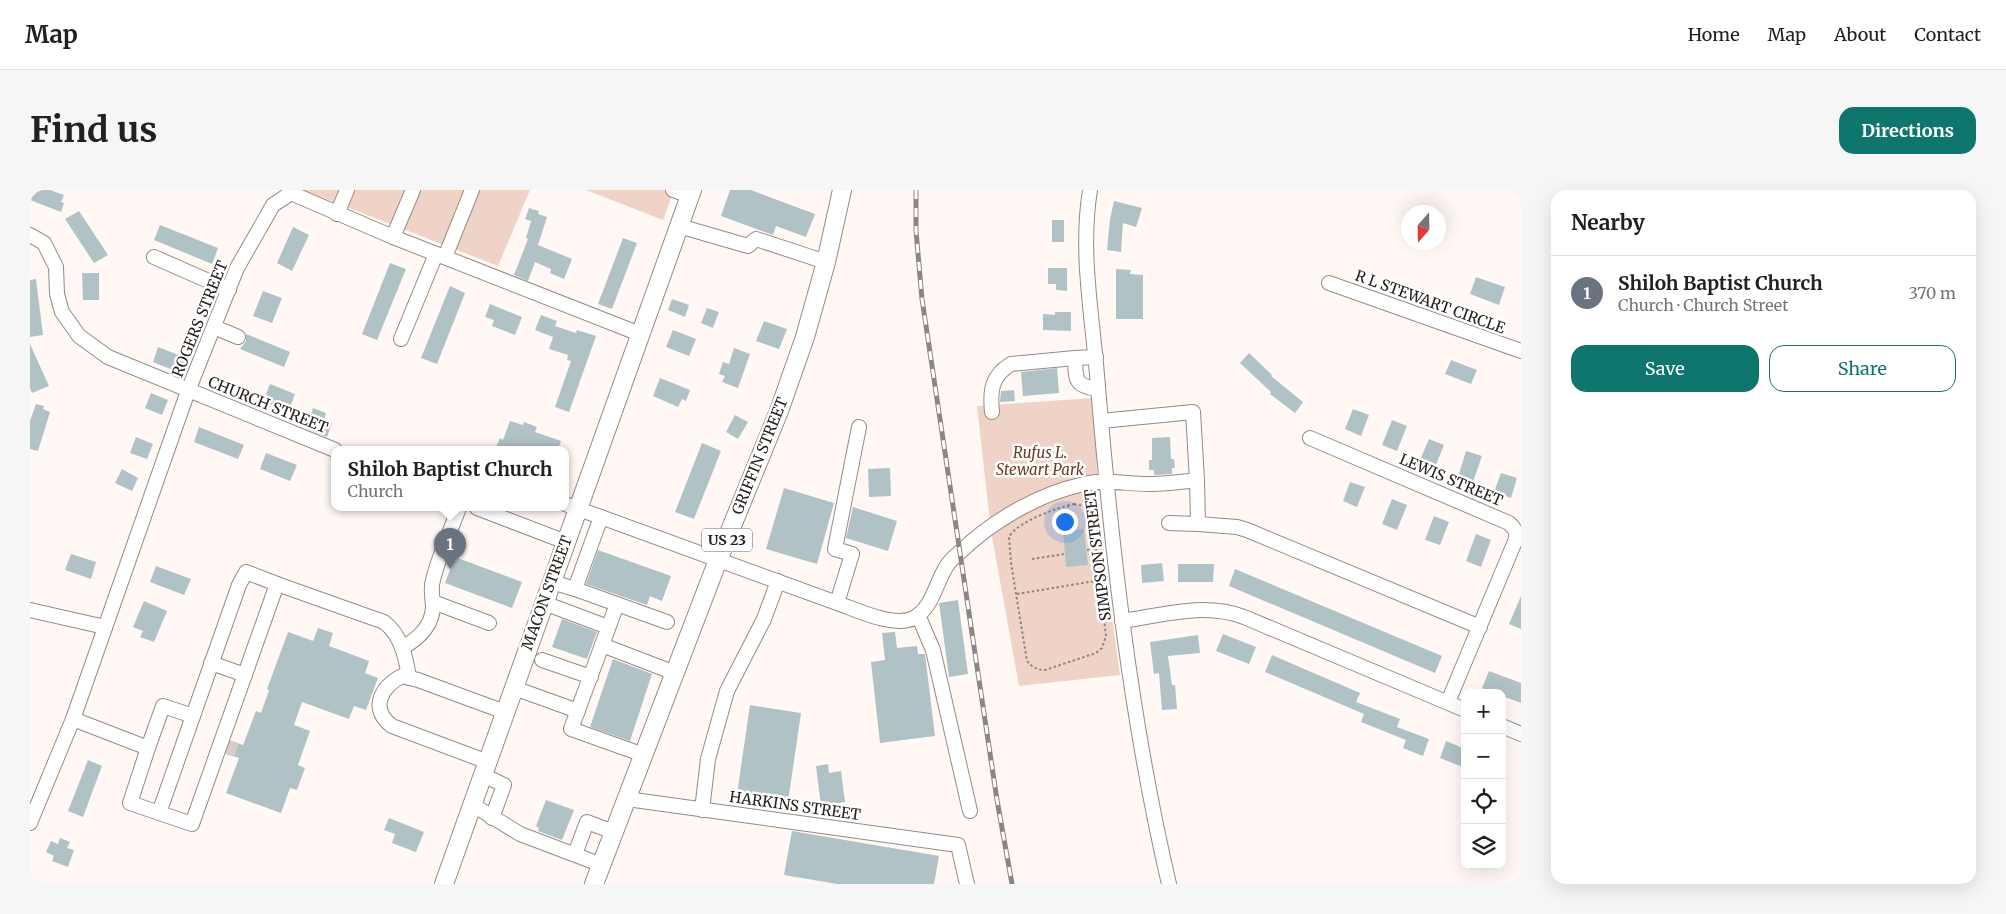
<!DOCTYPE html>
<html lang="en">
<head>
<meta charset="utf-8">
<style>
  body { margin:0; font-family:Merriweather,serif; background:#f6f6f6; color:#202124 }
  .controls { position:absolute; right:15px; bottom:15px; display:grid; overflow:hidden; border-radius:10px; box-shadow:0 5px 20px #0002 }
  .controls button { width:45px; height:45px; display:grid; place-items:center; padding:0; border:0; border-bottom:1px solid #e0e0e0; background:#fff; color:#202124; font:25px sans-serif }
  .compass { position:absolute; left:1371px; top:15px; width:45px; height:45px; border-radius:50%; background:#fff; box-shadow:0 5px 20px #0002; rotate:200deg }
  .you { position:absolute; left:1034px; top:331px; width:18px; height:18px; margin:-12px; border:4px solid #fff; border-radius:50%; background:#1a73e8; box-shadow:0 0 0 8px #1a73e833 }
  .badge { display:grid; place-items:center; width:32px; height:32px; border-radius:50%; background:#0f766e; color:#fff; font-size:16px; font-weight:700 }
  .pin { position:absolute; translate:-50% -41px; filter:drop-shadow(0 1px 2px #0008) }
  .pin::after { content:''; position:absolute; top:26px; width:18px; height:15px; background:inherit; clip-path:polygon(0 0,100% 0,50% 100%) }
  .popup { position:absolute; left:301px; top:256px; width:238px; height:65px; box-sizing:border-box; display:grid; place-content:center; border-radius:10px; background:#fff; filter:drop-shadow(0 1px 4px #0005); font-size:16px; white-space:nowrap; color:#757577 }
  .popup b { font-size:19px; color:#202124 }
  .popup::after { content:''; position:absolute; left:50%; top:100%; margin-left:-10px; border:10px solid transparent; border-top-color:#fff }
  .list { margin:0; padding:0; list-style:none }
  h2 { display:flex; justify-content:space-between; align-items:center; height:65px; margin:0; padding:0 20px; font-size:21px }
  h2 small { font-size:16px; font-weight:400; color:#757577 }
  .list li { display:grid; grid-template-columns:32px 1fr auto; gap:15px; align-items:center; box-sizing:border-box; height:75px; padding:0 20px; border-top:1px solid #e0e0e0 }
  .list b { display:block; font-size:19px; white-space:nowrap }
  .list p { margin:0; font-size:16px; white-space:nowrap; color:#757577 }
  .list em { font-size:16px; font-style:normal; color:#757577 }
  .actions { display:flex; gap:10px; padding:15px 20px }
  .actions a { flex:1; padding:11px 0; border:1px solid #0f766e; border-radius:15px; text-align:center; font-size:18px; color:#0f766e }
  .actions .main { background:#0f766e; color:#fff }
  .icon { flex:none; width:28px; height:28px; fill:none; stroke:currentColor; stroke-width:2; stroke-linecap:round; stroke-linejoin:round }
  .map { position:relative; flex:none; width:1491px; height:694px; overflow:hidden; border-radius:15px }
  header { display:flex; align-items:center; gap:30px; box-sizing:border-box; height:70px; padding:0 25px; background:#fff; border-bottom:1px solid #e0e0e0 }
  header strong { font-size:24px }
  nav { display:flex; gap:28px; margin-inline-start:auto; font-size:18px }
  .intro { display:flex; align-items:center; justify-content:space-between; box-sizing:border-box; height:120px; padding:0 30px }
  h1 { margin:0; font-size:35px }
  .button { padding:12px 22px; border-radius:15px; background:#0f766e; color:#fff; font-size:18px; font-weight:700 }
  main { display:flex; gap:30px; padding:0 30px }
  aside { flex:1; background:#fff; border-radius:15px; box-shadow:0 5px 20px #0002 }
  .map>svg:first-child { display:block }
</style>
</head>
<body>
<header>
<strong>Map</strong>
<nav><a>Home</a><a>Map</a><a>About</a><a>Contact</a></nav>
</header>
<div class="intro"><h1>Find us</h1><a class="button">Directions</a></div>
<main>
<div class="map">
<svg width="1491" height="694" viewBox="0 0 1491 694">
  <rect width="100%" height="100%" fill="#fff8f5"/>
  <g fill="#efd3c6">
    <polygon points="273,0 500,0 468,76"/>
    <polygon points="556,0 644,0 633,30"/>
    <polygon points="1064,208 1068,308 1075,376 1090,485 989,496 961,341 947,216"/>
  </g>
  <g fill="#b1c2c7">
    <polygon points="0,0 20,0 34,5 31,12 34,13 31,22 0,10"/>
    <polygon points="700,0 721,0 785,24 776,47 746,36 743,45 691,26"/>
    <polygon points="1084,11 1112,18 1106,37 1093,33 1091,62 1077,60 1080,29"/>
    <polygon points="499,18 509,21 508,24 517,27 508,55 542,69 534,89 520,83 521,79 505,72 498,91 484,85 498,49 496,48 501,31 495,29"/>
    <polygon points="49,21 78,65 64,73 35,29"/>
    <rect x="1022" y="30" width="12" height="22"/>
    <polygon points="130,35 188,58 182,74 124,50"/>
    <polygon points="263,37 279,45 262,81 247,73"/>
    <polygon points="593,48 607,53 582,119 568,114"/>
    <polygon points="360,73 376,79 347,150 332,144"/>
    <polygon points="1018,78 1037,78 1037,101 1026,100 1026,94 1018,94"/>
    <polygon points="1086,79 1101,80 1100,84 1113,85 1113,129 1086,129"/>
    <polygon points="52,83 69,83 69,110 53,110"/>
    <polygon points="1446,87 1475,97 1469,115 1440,104"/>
    <polygon points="6,89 13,145 0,147 0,90"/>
    <polygon points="420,96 435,103 407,174 391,168"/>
    <polygon points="233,101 252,108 242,133 223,126"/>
    <polygon points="642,109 659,115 655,127 638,120"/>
    <polygon points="460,114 492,127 485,145 462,136 464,130 455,127"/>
    <polygon points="677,118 689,122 683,138 671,133"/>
    <polygon points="1025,122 1041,122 1041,141 1013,140 1013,124 1025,125"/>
    <polygon points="511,125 527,131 525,136 546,143 547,140 566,146 539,222 525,217 541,171 537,170 538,165 519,159 523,147 505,140"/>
    <polygon points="734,131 757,139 749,159 726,151"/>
    <polygon points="643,140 666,149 659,166 636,157"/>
    <polygon points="216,144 260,162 254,177 210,159 216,151"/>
    <polygon points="0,154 19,196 2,203 0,198"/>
    <polygon points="128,157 156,168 150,183 123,172"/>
    <polygon points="704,158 720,164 708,198 692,192 695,186 689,184 693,172 699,174"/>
    <polygon points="1219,163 1242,185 1241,186 1273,212 1265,223 1240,204 1241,202 1210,173"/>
    <polygon points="1421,170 1447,180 1441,194 1415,184"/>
    <polygon points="1027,178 1029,203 993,206 991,182"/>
    <polygon points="630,188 660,200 656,211 652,209 648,217 623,206"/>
    <polygon points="240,194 265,204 259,220 233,212"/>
    <polygon points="984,200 985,211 970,212 971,201"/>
    <polygon points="121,203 138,210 132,225 115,218"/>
    <polygon points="6,214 14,216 13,219 20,222 8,261 0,259 0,231"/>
    <polygon points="283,218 296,223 294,230 302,233 297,247 276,239"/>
    <polygon points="1323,219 1339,225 1331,246 1315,239"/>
    <polygon points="705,225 718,232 708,249 696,242"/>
    <polygon points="1362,230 1377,236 1367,261 1352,255"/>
    <polygon points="480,231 493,235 494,232 507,237 505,242 531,251 528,260 465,260 470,248 473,250"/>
    <polygon points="169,237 214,255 208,269 164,252"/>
    <polygon points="106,247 123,254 117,269 100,263"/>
    <polygon points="1140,247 1141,269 1144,269 1145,278 1142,278 1142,284 1124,285 1124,280 1119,280 1119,270 1122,270 1122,248"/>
    <polygon points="1399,249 1414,255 1405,277 1390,270"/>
    <polygon points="672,253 691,261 664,329 645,322"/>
    <polygon points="1436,261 1452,266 1443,292 1428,287"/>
    <polygon points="236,263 267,275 260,291 230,279"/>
    <polygon points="860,278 861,306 839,307 838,279"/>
    <polygon points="92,279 108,288 102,301 85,293"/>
    <polygon points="1471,283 1487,288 1481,308 1464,302"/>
    <polygon points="1320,292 1335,297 1327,317 1313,311"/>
    <polygon points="754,298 804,313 787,374 736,359"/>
    <polygon points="1362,309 1377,315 1367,340 1352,334"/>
    <polygon points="823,317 867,331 858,361 816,348"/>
    <polygon points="1404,326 1419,332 1410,355 1395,350"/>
    <polygon points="1054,339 1058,375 1036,377 1033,341"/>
    <polygon points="1446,344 1461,350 1451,377 1436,371"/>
    <polygon points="568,360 641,386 632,411 620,406 617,415 556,394"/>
    <polygon points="41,364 66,372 61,389 35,380"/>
    <polygon points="425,367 492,392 482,418 415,393"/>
    <polygon points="1132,373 1134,391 1112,393 1111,375"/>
    <polygon points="1148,374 1184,374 1183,392 1148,392"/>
    <polygon points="126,376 161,389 154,405 120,392"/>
    <polygon points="1205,379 1412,466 1405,483 1199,396"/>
    <polygon points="1491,406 1491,439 1479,434"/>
    <polygon points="928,410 938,484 919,487 909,413"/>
    <polygon points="114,411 137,421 124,452 110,447 113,441 103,437"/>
    <polygon points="532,429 567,442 557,469 522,457"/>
    <polygon points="288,438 303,443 299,456 339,471 335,483 348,488 336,520 324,516 319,529 272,512 264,535 280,541 268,575 275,578 267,600 260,598 251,623 196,603 209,568 196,564 201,551 213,555 226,521 231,523 239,500 237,499 258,442 283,451"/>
    <polygon points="865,442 867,458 887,456 888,464 895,464 905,546 850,553 841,472 855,470 852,443"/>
    <polygon points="1193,444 1226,457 1219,474 1186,461"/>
    <polygon points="1168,445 1170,463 1138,466 1142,495 1145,495 1147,519 1132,520 1129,483 1124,484 1120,452"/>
    <polygon points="1242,465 1330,503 1326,512 1370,529 1367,537 1399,549 1393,566 1373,558 1376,550 1331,532 1334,524 1235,482"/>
    <polygon points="583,469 622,484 600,551 560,537"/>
    <polygon points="1459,481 1491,493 1491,513 1472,506 1472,503 1464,503 1452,498"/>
    <polygon points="720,515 771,523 758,612 707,604"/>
    <polygon points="1416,551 1435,559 1435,578 1410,568"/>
    <polygon points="58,570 72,576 53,627 38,621"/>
    <polygon points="798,574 799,583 811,581 815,612 791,616 786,576"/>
    <polygon points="516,610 544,620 532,650 508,641 509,638 506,636"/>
    <polygon points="359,628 394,642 386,662 362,653 365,644 354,640"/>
    <polygon points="762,641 909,666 904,694 807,694 754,685"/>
    <polygon points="30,648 40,652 37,658 44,660 38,677 22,671 24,666 16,662 21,651 28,654"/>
  </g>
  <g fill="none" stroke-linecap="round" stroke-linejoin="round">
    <polyline stroke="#d4cdca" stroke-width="14" stroke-dasharray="14 7" stroke-linecap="butt" points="198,564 202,551"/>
    <g stroke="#988a83" stroke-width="16">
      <g id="minor">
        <polyline points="643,0 660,6"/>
        <path d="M1060 0C1050 62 1062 123 1067 185 1081 355 1100 527 1139 694"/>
        <polyline points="307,24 317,0"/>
        <polyline points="649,36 718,56 726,49 796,72"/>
        <polyline points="0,45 14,53 26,77 27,104 32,122 49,146 78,167 305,260"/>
        <polyline points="363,47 383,0"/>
        <polyline points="124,67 199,100"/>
        <polyline points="415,67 442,0"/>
        <polyline points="1299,93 1491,161"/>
        <polyline points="184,137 208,147"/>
        <polyline points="371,149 406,64"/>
        <path d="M1066 167 1045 168C1046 190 1044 196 1068 199"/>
        <path d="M962 222C960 201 961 186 981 174L1045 168"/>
        <polyline points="1071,231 1163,222 1167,290 1168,334 1207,337 1217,340 1450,437"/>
        <path d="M1280 248 1479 333C1484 338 1487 341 1486 349L1418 512"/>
        <path d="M535 314 807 413C827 420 864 438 884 428 902 418 906 393 916 377 919 372 924 367 929 363 962 331 1008 304 1054 294 1075 289 1097 294 1118 294 1134 294 1151 292 1167 290"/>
        <polyline points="447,318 536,352"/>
        <polyline points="571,327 545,399 637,432"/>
        <polyline points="1139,333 1168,334"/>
        <polyline points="522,392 545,399"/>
        <path d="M247 394 354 432C371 445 376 467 379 488"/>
        <polyline points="403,412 459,433"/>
        <polyline points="514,413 578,437"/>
        <polyline points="807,413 822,364 805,359 829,237"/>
        <polyline points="587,414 572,455 645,483"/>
        <polyline points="0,420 75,437"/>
        <polyline points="888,425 903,460 940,621"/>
        <path d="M1092 431C1134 425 1174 412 1214 427L1435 520"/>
        <polyline points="572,455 541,539 614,565"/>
        <path d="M372 458C388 449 402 437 403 417 403 409 400 399 403 390 409 365 420 342 429 318"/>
        <polyline points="512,470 561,487"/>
        <polyline points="181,473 215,485"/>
        <polyline points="484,498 548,521"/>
        <polyline points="43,529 118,558 100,613 162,634 247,394 216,382 209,395 129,623"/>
        <polyline points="1472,536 1491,544"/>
        <polyline points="118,558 133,516 163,526"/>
        <path d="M458 572 362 536C339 519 351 497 372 486L388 490 475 522"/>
        <polyline points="453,585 474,595 462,628"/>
        <polyline points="597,609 928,655 937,694"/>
        <polyline points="443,615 490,644 572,675"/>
        <polyline points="672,620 678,569 697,501 734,429 748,391"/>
        <polyline points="0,633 43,529 158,201 207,78 243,15 261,3 363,47 610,144"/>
        <polyline points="545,664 557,632 584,642"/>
      </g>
    </g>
    <g stroke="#988a83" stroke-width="20">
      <g id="major">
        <polyline points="414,694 662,0"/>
        <polyline points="564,694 688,370 749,221 775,147 796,72 812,0"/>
      </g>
    </g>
    <g stroke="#8a8481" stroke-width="2" stroke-dasharray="2.5 2.5" stroke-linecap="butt">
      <polyline points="1030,275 1031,282"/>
      <path d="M1044 314 1053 316 1058 322 1066 359 1076 446 1072 458 1066 463 1015 480C1007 480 1002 477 997 471L981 373 979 347C988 331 1027 318 1044 314Z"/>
      <polyline points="1038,315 1042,339"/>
      <polyline points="1057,360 1066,359"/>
      <polyline points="1002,369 1034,364"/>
      <polyline points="987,404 1071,390"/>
    </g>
    <use href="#minor" stroke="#fff" stroke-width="14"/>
    <use href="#major" stroke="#fff" stroke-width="18"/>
    <g stroke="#8c8683" stroke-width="5">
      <polyline id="rail" points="886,0 886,41 892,109 967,610 982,694"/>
    </g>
    <use href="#rail" stroke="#fff" stroke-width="3" stroke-dasharray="9" stroke-linecap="butt"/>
  </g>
  <g text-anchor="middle" stroke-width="5" stroke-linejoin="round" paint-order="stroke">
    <rect fill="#fff" stroke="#676462" stroke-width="1" x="672" y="338.5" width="50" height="23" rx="4"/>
    <g font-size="14" font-weight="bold" fill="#26211e">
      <text x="697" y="355">US 23</text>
    </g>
    <g font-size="15" fill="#26211e" stroke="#fff">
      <text transform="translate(1400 112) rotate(20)" y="5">R L STEWART CIRCLE</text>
      <text transform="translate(170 129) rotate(-68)" y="5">ROGERS STREET</text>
      <text transform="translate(238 215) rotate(22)" y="5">CHURCH STREET</text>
      <text transform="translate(730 266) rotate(-68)" y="5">GRIFFIN STREET</text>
      <text transform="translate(1421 290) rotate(23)" y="5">LEWIS STREET</text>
      <text transform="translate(1068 365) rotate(-97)" y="5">SIMPSON STREET</text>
      <text transform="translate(517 403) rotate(-70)" y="5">MACON STREET</text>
      <text transform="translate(765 616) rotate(8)" y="5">HARKINS STREET</text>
    </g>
    <g font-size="15" font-style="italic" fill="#6e391f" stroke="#fff">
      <text x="1010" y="268">Rufus L.<tspan x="1010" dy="17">Stewart Park</tspan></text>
    </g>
  </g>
</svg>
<div class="controls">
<button>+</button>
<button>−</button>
<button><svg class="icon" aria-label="locate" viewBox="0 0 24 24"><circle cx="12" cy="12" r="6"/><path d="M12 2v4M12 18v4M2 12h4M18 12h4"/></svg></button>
<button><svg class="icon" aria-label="layers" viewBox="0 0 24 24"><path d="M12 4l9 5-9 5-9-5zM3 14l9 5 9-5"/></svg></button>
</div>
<svg class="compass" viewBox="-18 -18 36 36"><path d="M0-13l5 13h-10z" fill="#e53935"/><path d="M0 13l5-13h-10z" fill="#757577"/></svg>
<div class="you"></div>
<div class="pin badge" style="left:420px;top:379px;background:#6b7280">1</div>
<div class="popup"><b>Shiloh Baptist Church</b>Church</div>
</div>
<aside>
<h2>Nearby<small></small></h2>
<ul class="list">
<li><span class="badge" style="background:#6b7280">1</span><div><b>Shiloh Baptist Church</b><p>Church · Church Street</p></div><em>370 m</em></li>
</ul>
<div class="actions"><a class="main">Save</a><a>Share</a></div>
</aside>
</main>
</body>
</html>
